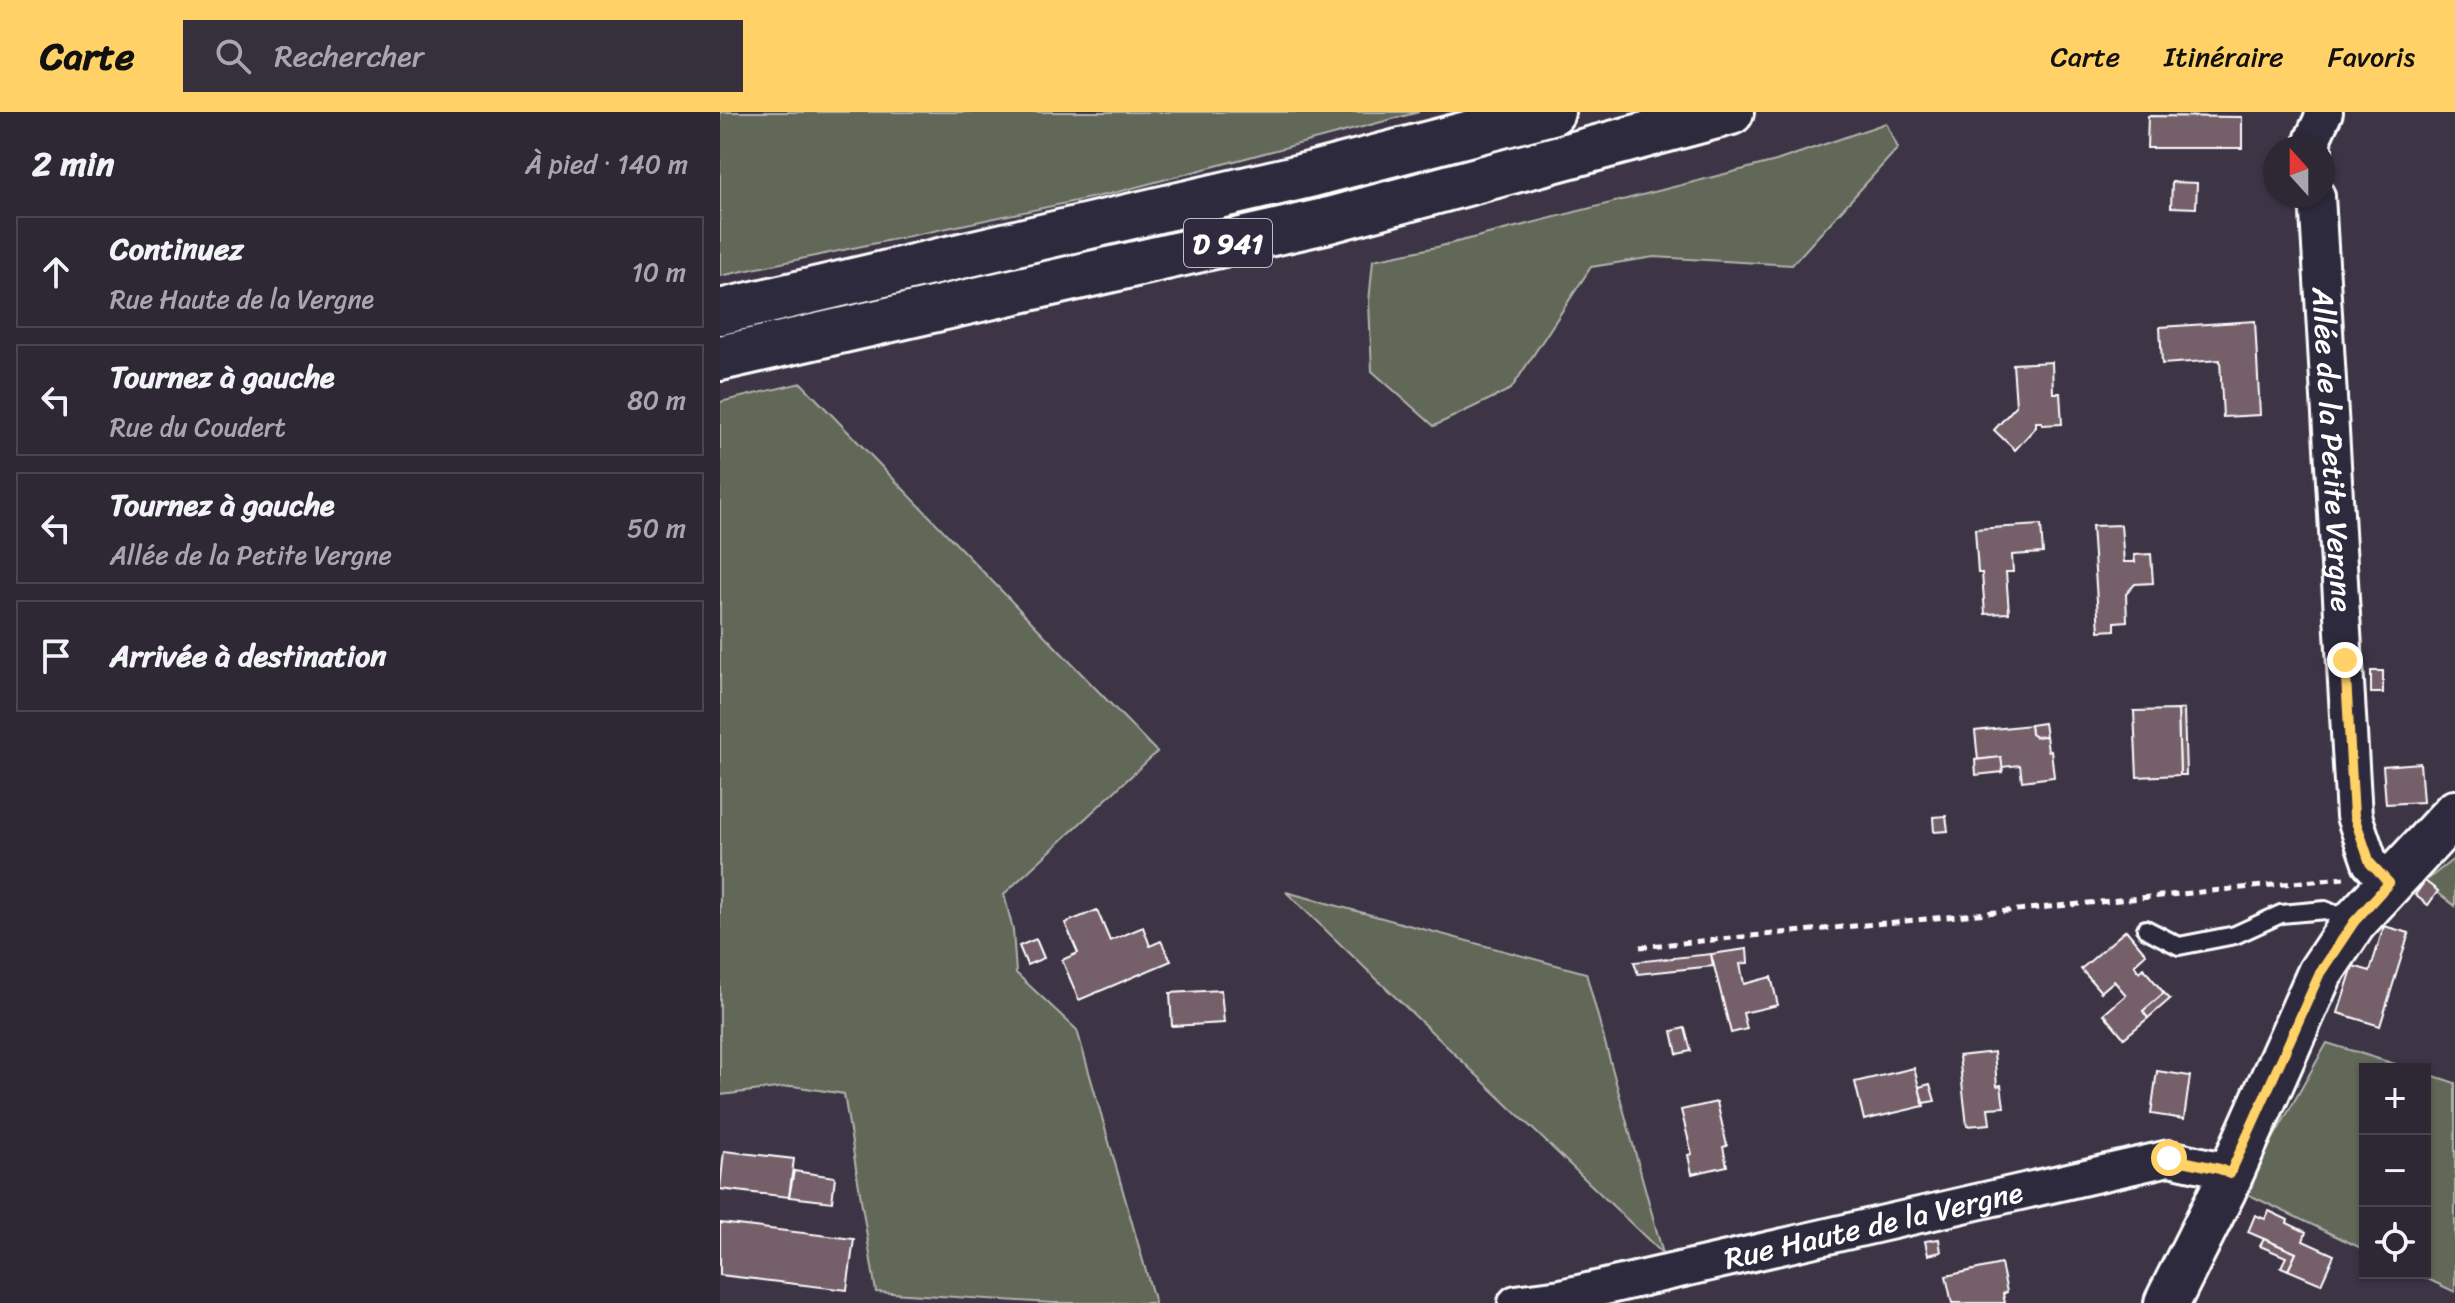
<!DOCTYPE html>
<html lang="fr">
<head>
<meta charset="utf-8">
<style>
  body { margin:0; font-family:Sriracha,sans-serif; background:#36303c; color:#f1f3f6 }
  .controls { position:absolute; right:24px; bottom:24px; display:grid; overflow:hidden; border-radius:0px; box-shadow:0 2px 6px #0004 }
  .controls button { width:72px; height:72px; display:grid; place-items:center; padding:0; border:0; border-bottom:2px solid #49444f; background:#2e2834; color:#f1f3f6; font:40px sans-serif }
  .compass { position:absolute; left:1543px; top:24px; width:72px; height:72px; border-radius:50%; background:#2e2834; box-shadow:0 2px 6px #0004; rotate:339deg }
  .stop { position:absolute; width:24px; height:24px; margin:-18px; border:6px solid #ffd166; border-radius:50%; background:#fff }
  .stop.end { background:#ffd166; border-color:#fff; box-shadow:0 2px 8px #0008 }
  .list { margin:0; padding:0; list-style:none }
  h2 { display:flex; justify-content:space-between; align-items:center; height:104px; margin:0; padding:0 32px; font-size:34px }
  h2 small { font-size:26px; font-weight:400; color:#a7a6ac }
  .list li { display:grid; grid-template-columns:52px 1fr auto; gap:24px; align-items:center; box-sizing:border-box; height:112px; margin:0 16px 16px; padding:0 16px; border:2px solid #49444f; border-radius:0px }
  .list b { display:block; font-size:30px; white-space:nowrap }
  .list p { margin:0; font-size:26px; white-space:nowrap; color:#a7a6ac }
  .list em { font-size:26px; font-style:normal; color:#a7a6ac }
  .icon { flex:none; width:44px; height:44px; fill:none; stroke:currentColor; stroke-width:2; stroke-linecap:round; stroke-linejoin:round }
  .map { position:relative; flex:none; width:1735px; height:1191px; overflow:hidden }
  header { display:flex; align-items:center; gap:48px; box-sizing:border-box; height:112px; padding:0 40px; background:#ffd166; color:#111 }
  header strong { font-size:38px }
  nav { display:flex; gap:44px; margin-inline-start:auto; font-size:28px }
  .search { width:560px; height:72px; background:#36303c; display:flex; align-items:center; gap:20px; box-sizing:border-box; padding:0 28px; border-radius:0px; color:#a7a6ac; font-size:30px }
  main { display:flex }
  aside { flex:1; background:#2e2834 }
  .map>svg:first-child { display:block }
</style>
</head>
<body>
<header>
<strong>Carte</strong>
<div class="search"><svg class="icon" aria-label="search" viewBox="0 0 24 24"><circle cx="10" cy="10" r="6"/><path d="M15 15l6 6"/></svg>Rechercher</div>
<nav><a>Carte</a><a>Itinéraire</a><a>Favoris</a></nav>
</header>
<main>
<aside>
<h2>2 min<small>À pied · 140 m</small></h2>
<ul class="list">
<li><svg class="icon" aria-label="ahead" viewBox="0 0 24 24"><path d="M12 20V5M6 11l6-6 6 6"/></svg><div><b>Continuez</b><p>Rue Haute de la Vergne</p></div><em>10 m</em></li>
<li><svg class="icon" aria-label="left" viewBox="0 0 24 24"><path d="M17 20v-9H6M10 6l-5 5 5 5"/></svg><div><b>Tournez à gauche</b><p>Rue du Coudert</p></div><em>80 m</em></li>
<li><svg class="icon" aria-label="left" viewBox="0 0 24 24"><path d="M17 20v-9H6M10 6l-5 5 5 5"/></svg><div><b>Tournez à gauche</b><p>Allée de la Petite Vergne</p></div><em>50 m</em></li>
<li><svg class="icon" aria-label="arrive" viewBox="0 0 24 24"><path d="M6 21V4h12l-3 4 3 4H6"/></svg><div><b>Arrivée à destination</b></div></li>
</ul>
</aside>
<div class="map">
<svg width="1735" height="1191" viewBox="0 0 1735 1191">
  <rect width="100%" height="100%" fill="#3d3546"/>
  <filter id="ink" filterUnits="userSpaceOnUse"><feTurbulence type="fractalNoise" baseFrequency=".0125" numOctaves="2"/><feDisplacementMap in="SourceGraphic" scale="16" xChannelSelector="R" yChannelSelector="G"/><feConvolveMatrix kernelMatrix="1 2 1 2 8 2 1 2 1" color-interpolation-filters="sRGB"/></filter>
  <g filter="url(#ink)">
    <g fill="#626759" stroke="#b0b3ac" stroke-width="2">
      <polygon points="0,0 699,0 394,81 0,164"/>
      <polygon points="1166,11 1178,36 1072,153 934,145 871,155 791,277 714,314 652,259 649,190 653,148 717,135 1056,49"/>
      <polygon points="81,271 437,640 284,782 293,818 296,861 357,918 435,1191 332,1191 156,1180 124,982 73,974 0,983 0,290"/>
      <polygon points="1735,746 1735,794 1704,770"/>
      <polygon points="566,780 866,861 943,1142"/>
      <polygon points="1607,931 1691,957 1645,957 1645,1138 1523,1080"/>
      <polygon points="1705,961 1735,971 1735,1180 1695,1161 1705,1161"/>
    </g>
    <g fill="#75616b" stroke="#fff" stroke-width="2">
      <polygon points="1428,4 1522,5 1522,36 1427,36"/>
      <polygon points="1452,70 1477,71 1476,96 1451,95"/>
      <polygon points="1535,209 1540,303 1503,305 1500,248 1442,252 1440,215"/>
      <polygon points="1332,250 1333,281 1340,281 1342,312 1322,313 1322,310 1316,310 1316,315 1295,338 1274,318 1296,294 1293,252"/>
      <polygon points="1321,413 1323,441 1292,443 1293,460 1286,460 1289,501 1265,502 1262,461 1258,461 1255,417"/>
      <polygon points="1401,413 1404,450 1415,450 1414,443 1431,442 1433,471 1415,472 1406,482 1407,509 1395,510 1395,518 1379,519 1372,414"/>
      <rect x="1651" y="559" width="12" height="22"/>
      <polygon points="1464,597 1466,663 1460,663 1458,598"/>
      <polygon points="1458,598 1460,663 1417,665 1414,599"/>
      <polygon points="1324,611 1326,624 1315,625 1311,622 1310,613"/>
      <polygon points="1310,613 1311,622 1315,625 1326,624 1328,639 1331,638 1334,665 1302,669 1300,653 1282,655 1281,645 1258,648 1255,619"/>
      <polygon points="1281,645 1283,660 1256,663 1255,648"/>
      <polygon points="1700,651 1703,690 1666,692 1663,654"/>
      <polygon points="1226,704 1228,719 1214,720 1213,705"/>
      <polygon points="1705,769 1718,779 1708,793 1695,783"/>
      <polygon points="377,798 390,829 423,815 430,834 441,829 451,849 359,888 342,848 358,841 345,811"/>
      <polygon points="1664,814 1689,821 1660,914 1618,901 1633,854 1650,859"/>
      <polygon points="1406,818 1426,842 1414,853 1419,860 1423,856 1444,881 1423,899 1428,906 1404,926 1384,902 1406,883 1394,869 1381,880 1361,857"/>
      <polygon points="316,827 324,846 307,853 299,834"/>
      <polygon points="1027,837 1028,851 1020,852 1024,872 1051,865 1058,893 1023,901 1027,917 1011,921 991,842"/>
      <polygon points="991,842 993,854 918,862 914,850"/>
      <polygon points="501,878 504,911 452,914 450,881"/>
      <polygon points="1444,881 1450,887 1428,906 1423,899"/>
      <polygon points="965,916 971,939 957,942 952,919"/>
      <polygon points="1274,940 1277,974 1281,973 1284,995 1268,996 1270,1012 1247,1014 1239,944"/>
      <polygon points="1194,956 1204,994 1144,1008 1135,970"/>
      <polygon points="1437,959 1470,964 1464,1007 1431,1002"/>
      <polygon points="1210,972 1215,989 1203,991 1199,975"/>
      <polygon points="997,990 1007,1034 1003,1035 1007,1054 972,1062 968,1043 972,1042 961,998"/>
      <polygon points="4,1039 74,1047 69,1085 0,1077"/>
      <polygon points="74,1059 115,1065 112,1090 69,1085"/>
      <polygon points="1549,1099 1568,1108 1567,1111 1586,1120 1583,1129 1614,1143 1601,1172 1568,1158 1576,1141 1528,1120 1535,1103 1545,1107"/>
      <polygon points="0,1111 134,1127 127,1178 0,1163"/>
      <polygon points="1219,1127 1221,1140 1208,1143 1205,1129"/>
      <polygon points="1544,1127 1576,1141 1568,1158 1561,1155 1566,1145 1540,1134"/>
      <polygon points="1281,1152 1287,1180 1283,1182 1285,1191 1232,1191 1226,1164"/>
    </g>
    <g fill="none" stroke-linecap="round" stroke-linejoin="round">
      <g stroke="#fff" stroke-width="22">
        <polyline id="lane" points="1426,817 1459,834 1515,823 1561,802 1605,798 1633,810"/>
      </g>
      <g stroke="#fff" stroke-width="40">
        <g id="street">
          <polyline points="1594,36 1593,26 1605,0"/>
          <path id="s1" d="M1597 84 1634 704 1650 751 1669 771"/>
          <path id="s2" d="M796 1191 841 1185 1449 1046 1500 1057 1510 1062"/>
        </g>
      </g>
      <g stroke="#fff" stroke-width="50">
        <polyline id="secondary" points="1447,1191 1503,1079 1600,861 1634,810 1735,701"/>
      </g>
      <g stroke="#fff" stroke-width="50">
        <g id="highway">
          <polyline points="0,200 593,62 832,0"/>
          <polyline points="0,246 605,109 1011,0"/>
        </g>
      </g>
      <polyline stroke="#fff" stroke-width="5" stroke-dasharray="8 6" stroke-linecap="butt" points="920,835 1624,766"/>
      <use href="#lane" stroke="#2f2a3d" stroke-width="16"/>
      <use href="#street" stroke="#2f2a3d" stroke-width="34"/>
      <use href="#secondary" stroke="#2f2a3d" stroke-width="44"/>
      <use href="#highway" stroke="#2f2a3d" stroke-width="44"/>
    </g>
  </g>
  <g fill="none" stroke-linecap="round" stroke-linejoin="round" filter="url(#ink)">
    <polyline stroke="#ffd166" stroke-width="10" points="1449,1046 1500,1057 1510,1062 1600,861 1634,810 1669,771 1650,751 1634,704 1625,548"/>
  </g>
  <g text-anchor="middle" stroke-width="7" stroke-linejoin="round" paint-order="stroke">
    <rect fill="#2f2a3d" stroke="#c1bfc5" stroke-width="2" x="464" y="107" width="88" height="48" rx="6"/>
    <g font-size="28" font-weight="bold" fill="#fff">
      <text x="508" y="141">D 941</text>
    </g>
    <g font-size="30" fill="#fff" stroke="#2f2a3d">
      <text dy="10" stroke="none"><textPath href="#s1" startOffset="254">Allée de la Petite Vergne</textPath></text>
      <text dy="10" stroke="none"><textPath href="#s2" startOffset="366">Rue Haute de la Vergne</textPath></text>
    </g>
  </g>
</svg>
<div class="controls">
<button>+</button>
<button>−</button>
<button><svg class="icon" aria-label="locate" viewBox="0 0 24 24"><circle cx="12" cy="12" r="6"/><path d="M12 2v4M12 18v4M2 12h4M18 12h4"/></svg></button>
</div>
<svg class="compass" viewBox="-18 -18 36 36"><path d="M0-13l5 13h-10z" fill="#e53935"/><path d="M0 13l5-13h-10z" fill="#a7a6ac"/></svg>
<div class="stop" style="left:1449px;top:1046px"></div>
<div class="stop end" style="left:1625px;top:548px"></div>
</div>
</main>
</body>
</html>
